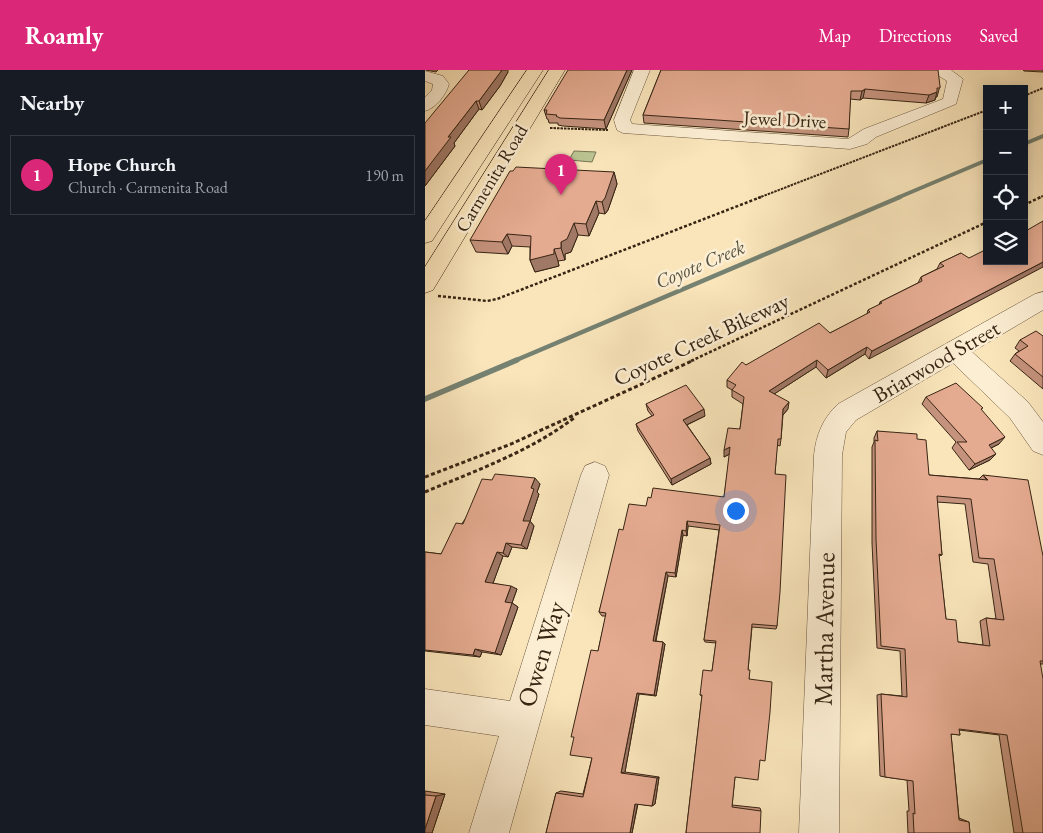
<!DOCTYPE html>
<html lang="en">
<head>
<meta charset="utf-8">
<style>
  body { margin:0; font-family:"EB Garamond",serif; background:#242831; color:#f1f3f6 }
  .controls { position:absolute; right:15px; top:15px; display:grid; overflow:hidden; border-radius:0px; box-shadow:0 2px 12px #0003 }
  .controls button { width:45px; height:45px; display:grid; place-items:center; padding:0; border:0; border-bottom:1px solid #363941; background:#171b24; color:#f1f3f6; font:25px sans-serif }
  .you { position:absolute; left:310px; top:440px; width:18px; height:18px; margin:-12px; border:4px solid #fff; border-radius:50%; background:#1a73e8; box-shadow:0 0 0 8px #1a73e833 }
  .badge { display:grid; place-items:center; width:32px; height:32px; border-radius:50%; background:#db2777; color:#fff; font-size:16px; font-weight:700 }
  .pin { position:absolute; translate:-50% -41px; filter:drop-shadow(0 1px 2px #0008) }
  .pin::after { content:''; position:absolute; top:26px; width:18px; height:15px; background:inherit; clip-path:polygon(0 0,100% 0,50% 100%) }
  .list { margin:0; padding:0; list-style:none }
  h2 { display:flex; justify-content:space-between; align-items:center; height:65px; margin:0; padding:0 20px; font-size:21px }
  h2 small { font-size:16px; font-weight:400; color:#9ea1a6 }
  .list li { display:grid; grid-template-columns:32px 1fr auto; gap:15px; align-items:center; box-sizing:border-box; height:80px; margin:0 10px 10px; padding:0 10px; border:1px solid #363941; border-radius:0px }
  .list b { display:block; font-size:19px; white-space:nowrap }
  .list p { margin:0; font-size:16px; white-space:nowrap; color:#9ea1a6 }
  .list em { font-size:16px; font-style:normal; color:#9ea1a6 }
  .icon { flex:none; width:28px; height:28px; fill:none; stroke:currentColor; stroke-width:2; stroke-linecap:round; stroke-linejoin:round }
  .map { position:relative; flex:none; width:618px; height:763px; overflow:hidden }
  header { display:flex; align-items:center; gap:30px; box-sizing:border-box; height:70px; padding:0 25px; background:#db2777; color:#fff }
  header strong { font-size:24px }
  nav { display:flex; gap:28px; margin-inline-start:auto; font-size:18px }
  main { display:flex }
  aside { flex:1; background:#171b24 }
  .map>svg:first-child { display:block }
</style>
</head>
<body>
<header>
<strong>Roamly</strong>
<nav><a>Map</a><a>Directions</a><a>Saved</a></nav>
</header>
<main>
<aside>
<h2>Nearby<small></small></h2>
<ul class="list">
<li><span class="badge">1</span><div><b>Hope Church</b><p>Church · Carmenita Road</p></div><em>190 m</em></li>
</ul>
</aside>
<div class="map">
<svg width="618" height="763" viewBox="0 0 618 763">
  <rect width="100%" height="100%" fill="#fae5bb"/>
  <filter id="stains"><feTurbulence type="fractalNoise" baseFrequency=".004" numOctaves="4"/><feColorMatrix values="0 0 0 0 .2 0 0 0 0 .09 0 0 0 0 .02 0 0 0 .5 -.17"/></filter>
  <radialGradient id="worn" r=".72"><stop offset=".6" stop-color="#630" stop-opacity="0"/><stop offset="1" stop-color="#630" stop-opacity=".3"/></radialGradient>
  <polygon fill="#bbc593" stroke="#797554" points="149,81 171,82 167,92 144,90"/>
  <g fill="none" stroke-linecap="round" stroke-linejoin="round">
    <g stroke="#758171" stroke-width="4">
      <polyline points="599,74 618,66"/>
      <polyline points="472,128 562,90"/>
    </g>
    <polyline stroke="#758171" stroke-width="4.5" points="89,291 475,127"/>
    <polyline stroke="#758171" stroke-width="5.5" points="0,329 92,290"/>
    <g stroke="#68553e" stroke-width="1">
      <g id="minor">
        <polygon points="209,0 225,0 205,50 207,54 423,69 439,59 518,29 522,11 514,6 503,3 500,0 526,0 538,9 531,34 451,67 442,74 425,79 198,63 192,60 189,50"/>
        <path d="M0 1 18 6 24 14C21 25 11 38 0 41V27L7 20 8 14 0 11Z"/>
        <path d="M618 222V240L547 282 603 332 618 352V385L608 381 585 348 528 293 431 350 421 362 417 385 414 763H374L389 385C391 365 398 348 413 334L610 224Z"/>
        <polygon points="170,392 180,396 184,405 84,763 44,763 74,666 0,655 0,619 85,631 156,405 160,396"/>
      </g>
    </g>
    <g stroke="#372514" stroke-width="1">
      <g id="major">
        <polygon points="102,0 118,0 7,171 0,173 0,151"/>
        <polygon points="124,0 140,0 8,220 0,223 0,197"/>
      </g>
    </g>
    <g stroke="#372514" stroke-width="2" stroke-dasharray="2.5 1" stroke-linecap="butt">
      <polyline points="599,26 618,18"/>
      <polyline points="125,58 183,60"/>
      <polyline points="333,128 562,40"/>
      <polyline points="613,128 618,126"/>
    </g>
    <g stroke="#372514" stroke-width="2.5" stroke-dasharray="3 2" stroke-linecap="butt">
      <polyline points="599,135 616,127"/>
      <polyline points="13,226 62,231 72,229 336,127"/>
      <polyline points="266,291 562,152"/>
    </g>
    <g stroke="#372514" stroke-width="3" stroke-dasharray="4 2.5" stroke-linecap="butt">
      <polyline points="0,407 86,374 269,290"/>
      <path d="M0 422C52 400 104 382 149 348"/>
    </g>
    <use href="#minor" fill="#fceed3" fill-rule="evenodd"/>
    <use href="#major" fill="#fae5bb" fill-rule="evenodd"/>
  </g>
  <g fill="#c5937d" stroke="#372514" fill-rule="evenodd">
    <polygon points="1,0 13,0 11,2"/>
    <polygon points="44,0 83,2 75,16 57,40 54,39 29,73 30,76 0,116"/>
    <polygon points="207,0 181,59 138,56 133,55 133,53 124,53 123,49 122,49 119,40"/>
    <polygon points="236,0 515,16 512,27 511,27 510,30 501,33 438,28 435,30 425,29 424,59 423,67 219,53 218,45"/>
    <polygon points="598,0 618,0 618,2 599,1"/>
    <polygon points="189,102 192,114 183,140 180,144 174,143 164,166 153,165 146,182 140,184 140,190 133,191 134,196 110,202 105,190 105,177 87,176 83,184 51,182 45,170"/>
    <polygon points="536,183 444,289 440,284 401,308 391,297 349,324 363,339 358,345 356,369 355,376 352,375 350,404 352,556 351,559 327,557 323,600 335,690 310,707 307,735 335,738 336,741 261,763 277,626 275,625 287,601 291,573 280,572 279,570 294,460 263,456 262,466 258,465 251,507 243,506 231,571 238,572 240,574 231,626 214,624 200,702 234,707 230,734 227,736 213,734 207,763 121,763 131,723 136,721 158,724 167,688 173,581 181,546 177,546 174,542 198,460 221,436 299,427 305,384 299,387 315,359 318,334 307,327 307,320 302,317 302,310 321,295 405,263 442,244 443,240 454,235 455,232 493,213 496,207 512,199 515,193"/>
    <polygon points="618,266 618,319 585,291 590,284 594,281 590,278 595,270"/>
    <polygon points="501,327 556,340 574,374 566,378 565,390 544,400 527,378 531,372 497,334"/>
    <polygon points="221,334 280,346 262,355 285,388 286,394 247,415 213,361 211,354 227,346 223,341"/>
    <path d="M452 361 492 369 504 405 554 409 558 405 618 486V594H615L618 763H589L574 665 534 660 535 665 526 664 534 748 544 752 545 763H483L482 741H484L482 710 460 707 455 706 452 625 456 624 477 626 475 581 452 578 447 473V377L449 372V368ZM512 432 540 434 548 492 563 494 571 549 561 548 555 551 558 575 533 572 521 549 514 486 517 485Z"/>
    <polygon points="67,410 115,414 112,422 114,424 105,451 109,456 102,479 87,477 83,487 78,486 68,513 92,519 87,533 93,537 76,585 57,582 55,587 0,581 0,482 16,484"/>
    <polygon points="0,721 20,724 7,763 0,763"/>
  </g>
  <g fill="#a07866" stroke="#372514">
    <polygon points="77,0 83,0 83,2 75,16 57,40 54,31"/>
    <polygon points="202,0 207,0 181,59 179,50"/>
    <polygon points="440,19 438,28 435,30 437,21"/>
    <polygon points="512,22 510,30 501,33 504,25"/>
    <polygon points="51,31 54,39 29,73 30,76 0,116 0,101 23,67"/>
    <polygon points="189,102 192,114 183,140 180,144 177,132"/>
    <polygon points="171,131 174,143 164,166 161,154"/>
    <polygon points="149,153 153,165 146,182 140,184 140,190 136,178 136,172"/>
    <polygon points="82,164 87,176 83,184 77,172"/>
    <polygon points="129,179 133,191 134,196 110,202 105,190"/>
    <polygon points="618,192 618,197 444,289 447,281"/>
    <polygon points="442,277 440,284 401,308 403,300"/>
    <polygon points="392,290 391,297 343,328 344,321"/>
    <polygon points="364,332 363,339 357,346 358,339"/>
    <polygon points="279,339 280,346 259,356 258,350"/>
    <polygon points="580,367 574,374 558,382 564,375"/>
    <polygon points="305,377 306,383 299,387 299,380"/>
    <polygon points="571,384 565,390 544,400 550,394"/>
    <polygon points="285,388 286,394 247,415 246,409"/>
    <polygon points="110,408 115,414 112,422 114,424 105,451 109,456 102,479 96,475 98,451 106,418"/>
    <polygon points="262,451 263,456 262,466 261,461"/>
    <polygon points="257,460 258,465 251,507 250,503"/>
    <polygon points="81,473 87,477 83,487 78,483"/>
    <polygon points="72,482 78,486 67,516 60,512"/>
    <polygon points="241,502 243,506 230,573 228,571"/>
    <polygon points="86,516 92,519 87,533 93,537 76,585 70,583 80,532"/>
    <polygon points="238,572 240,574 231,626 229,625"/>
    <polygon points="50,579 57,582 55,587 48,585"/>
    <polygon points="212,623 214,624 200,702 196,703"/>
    <polygon points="234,707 230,734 227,736 232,708"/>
    <polygon points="20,724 7,763 0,763 0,759 11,726"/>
    <polygon points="213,732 207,763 205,763 210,734"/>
  </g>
  <g fill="#e5ab91" stroke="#372514" fill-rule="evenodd">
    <polygon points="44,0 77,0 54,31 51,31 23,67 26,67 0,101 0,53"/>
    <polygon points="143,0 202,0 179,50 135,48 131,46 132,45 121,44 122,40 119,40"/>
    <polygon points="236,0 513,0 515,16 515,18 512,18 512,22 504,25 440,19 437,21 426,21 424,59 218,45"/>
    <polygon points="91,97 189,102 180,128 177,132 171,131 161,154 149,153 142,169 136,172 136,178 129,179 129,184 105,190 106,166 82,164 77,172 45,170 85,101 88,101"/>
    <polygon points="618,151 618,192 447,281 442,277 403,300 392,290 344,321 364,332 358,339 356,369 353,369 350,404 361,405 355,522 352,556 327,554 323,600 325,600 324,609 347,612 345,642 340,691 335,690 333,710 310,707 307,737 336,741 335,763 261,763 277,625 275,625 278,600 287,601 291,571 279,570 295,455 262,451 261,461 257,460 250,503 241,502 228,571 238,572 229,625 212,623 196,703 232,708 227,736 210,734 205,763 121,763 131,723 158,727 167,688 145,685 149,667 146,667 166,580 173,581 181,543 174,542 194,459 198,460 204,434 221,436 223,427 226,428 228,418 299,427 305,377 299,380 303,358 315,359 319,327 307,320 311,315 302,310 317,292 321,295 394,253 405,263 445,242 443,240 457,233 455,232 497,211 496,207 519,196 515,193 536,183 544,188 562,179 562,191 599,191 599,162"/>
    <polygon points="611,261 618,266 618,307 590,284 603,276 595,270"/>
    <polygon points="531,313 558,338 556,339 580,367 564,375 571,384 550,394 532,372 542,372 501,327"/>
    <polygon points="261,315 279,339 258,350 285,388 246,409 211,354 229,345 221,334"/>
    <path d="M452 361 492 364V369L501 370 504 405 563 410 558 405 603 410 618 486V591H615L618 609V763H598L582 665 534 659 535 665 526 664 534 750 544 752 545 763H489L488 743 490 744 488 711 460 707 456 624 482 627 480 579 456 576 451 469 450 370 453 371ZM512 426 546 429 554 488 569 489 579 550 561 548 565 576 533 572 531 550 521 549 514 484 517 485Z"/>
    <polygon points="70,404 110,408 106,418 109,419 98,451 105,451 96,475 81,473 78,483 72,482 60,512 86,516 80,532 87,533 70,583 50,579 48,585 0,580 0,482 16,484 31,453 38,454 57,409 67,410"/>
    <polygon points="0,725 11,726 0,759"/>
  </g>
  <g text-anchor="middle" stroke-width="5" stroke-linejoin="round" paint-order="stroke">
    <g font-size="19" fill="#372514" stroke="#fceed3">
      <text transform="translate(360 49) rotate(3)" y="7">Jewel Drive</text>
      <text transform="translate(66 108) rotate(-59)" y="7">Carmenita Road</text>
    </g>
    <g font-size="20" font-style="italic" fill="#565342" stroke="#fceed3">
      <text transform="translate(275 194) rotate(-23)" y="7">Coyote Creek</text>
    </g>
    <g font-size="22" fill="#372514" stroke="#fceed3">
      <text transform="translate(276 269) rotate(-25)" y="8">Coyote Creek Bikeway</text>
      <text transform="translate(511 291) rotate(-30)" y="8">Briarwood Street</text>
    </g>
    <g font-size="26" fill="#372514" stroke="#fceed3">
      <text transform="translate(399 559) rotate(-89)" y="9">Martha Avenue</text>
      <text transform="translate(116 584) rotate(-73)" y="9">Owen Way</text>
    </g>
  </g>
  <rect width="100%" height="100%" filter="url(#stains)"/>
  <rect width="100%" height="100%" fill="url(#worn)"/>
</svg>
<div class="controls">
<button>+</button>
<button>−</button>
<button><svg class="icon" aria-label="locate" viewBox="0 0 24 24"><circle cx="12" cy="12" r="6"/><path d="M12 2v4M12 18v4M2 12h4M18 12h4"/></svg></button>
<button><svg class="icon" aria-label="layers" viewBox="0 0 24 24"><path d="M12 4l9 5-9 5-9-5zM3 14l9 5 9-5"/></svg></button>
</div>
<div class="you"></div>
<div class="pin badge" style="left:136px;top:125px">1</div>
</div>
</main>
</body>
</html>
